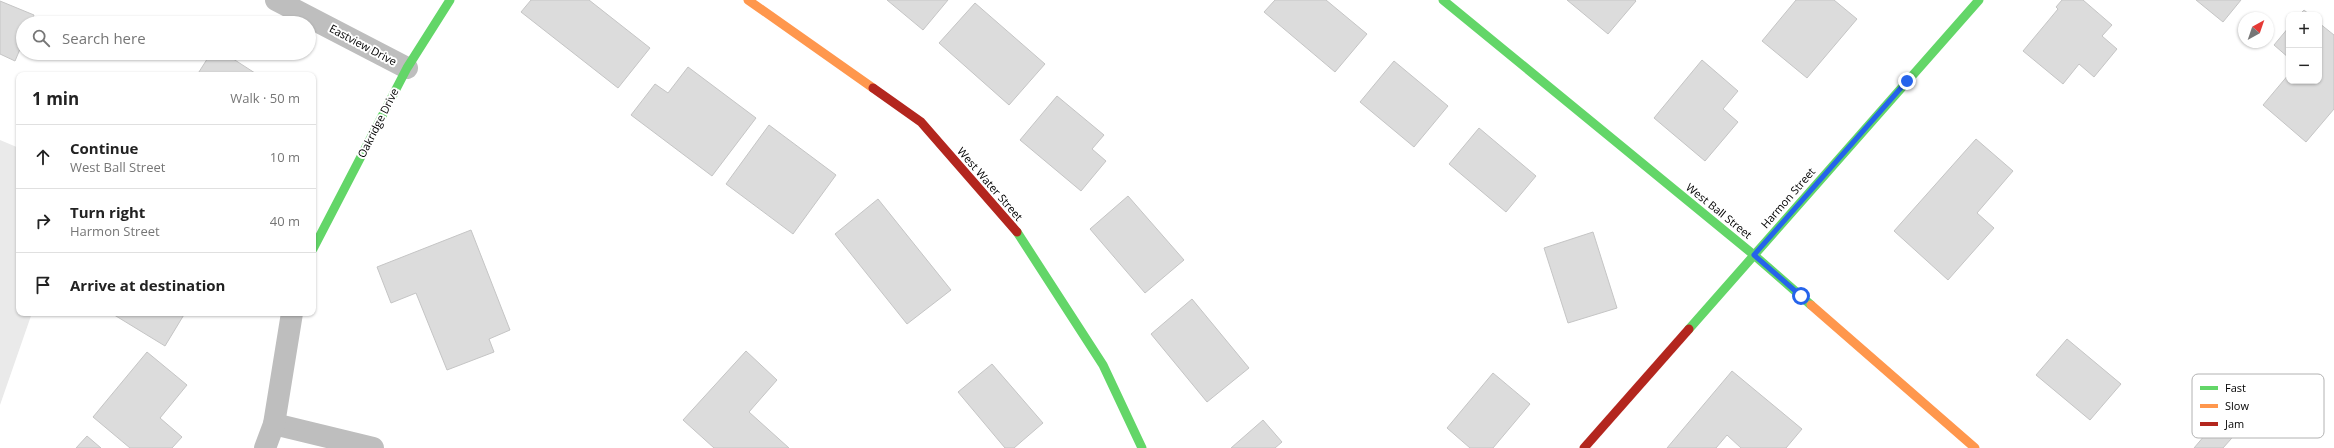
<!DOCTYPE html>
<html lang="en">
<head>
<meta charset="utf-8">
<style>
  body { margin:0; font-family:"Open Sans",sans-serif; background:#f2f2f2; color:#222 }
  .controls { position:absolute; right:12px; top:12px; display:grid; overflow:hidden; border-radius:8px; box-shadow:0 1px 3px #0004 }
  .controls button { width:36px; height:36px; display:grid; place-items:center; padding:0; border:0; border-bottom:1px solid #e0e0e0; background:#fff; color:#222; font:20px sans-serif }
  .compass { position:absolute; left:2238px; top:12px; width:36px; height:36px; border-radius:50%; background:#fff; box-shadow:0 1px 3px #0004; rotate:40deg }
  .stop { position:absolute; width:12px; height:12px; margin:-9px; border:3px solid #2563eb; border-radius:50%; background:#fff }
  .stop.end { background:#2563eb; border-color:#fff; box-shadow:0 1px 4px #0008 }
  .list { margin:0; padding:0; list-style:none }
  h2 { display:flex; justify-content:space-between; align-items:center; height:52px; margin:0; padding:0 16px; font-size:17px }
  h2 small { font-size:13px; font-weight:400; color:#767676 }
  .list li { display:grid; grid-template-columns:26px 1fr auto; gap:12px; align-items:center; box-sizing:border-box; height:64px; padding:0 16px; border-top:1px solid #e0e0e0 }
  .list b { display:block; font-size:15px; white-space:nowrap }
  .list p { margin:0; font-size:13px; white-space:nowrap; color:#767676 }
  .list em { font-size:13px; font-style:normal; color:#767676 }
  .icon { flex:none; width:22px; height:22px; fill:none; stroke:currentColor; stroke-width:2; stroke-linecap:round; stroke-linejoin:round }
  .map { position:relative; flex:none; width:2334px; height:448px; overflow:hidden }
  .search { position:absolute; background:#fff; box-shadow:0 1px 3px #0004; left:16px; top:16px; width:300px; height:44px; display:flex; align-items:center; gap:10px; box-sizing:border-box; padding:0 14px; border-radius:22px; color:#767676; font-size:15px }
  .panel { position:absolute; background:#fff; box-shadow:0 1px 3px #0004; left:16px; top:72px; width:300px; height:244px; border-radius:8px }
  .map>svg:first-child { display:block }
</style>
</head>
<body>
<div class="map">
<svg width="2334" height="448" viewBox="0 0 2334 448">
  <rect width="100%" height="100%" fill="#fff"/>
  <polygon fill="#eaeaea" points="0,140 19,148 19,313 32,313 0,405"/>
  <g fill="#dcdcdc" stroke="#c5c5c5">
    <polygon points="531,0 589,0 650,48 618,88 521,12"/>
    <polygon points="887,0 948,0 923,30"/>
    <polygon points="1275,0 1326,0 1367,34 1335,72 1264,12"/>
    <polygon points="1567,0 1635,0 1636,1 1608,34"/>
    <polygon points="1796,0 1834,0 1857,19 1807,78 1762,41"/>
    <polygon points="2062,0 2083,0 2112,25 2102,36 2117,49 2094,77 2079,64 2063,84 2023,51 2058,9 2056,7"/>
    <polygon points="2196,0 2241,0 2223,22"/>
    <polygon points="0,1 34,15 31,23 23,23 23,42 15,61 0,54"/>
    <polygon points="975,3 1045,64 1009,105 939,43"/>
    <polygon points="2304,10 2310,15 2299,15"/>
    <polygon points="2319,23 2334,35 2334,109 2306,142 2263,105 2289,74 2289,81 2319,81"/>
    <polygon points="2289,27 2289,58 2274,45"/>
    <polygon points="211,53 224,53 258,75 197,75"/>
    <polygon points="1702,60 1738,91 1723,109 1738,122 1705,161 1654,118"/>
    <polygon points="1394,61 1448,106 1414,147 1360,102"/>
    <polygon points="688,67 756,118 712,176 631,115 655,84 668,93"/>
    <polygon points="1057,96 1104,135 1092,149 1106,161 1081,191 1020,140"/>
    <polygon points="769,125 836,175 793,234 726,184"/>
    <polygon points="1479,128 1536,176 1506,212 1449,164"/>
    <polygon points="1976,139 2013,171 1977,213 1994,228 1948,280 1894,231"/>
    <polygon points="1128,196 1184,260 1145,293 1090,229"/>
    <polygon points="878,199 951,290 907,324 835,234"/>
    <polygon points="471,230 510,330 489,339 494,352 447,370 416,293 391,303 377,267"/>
    <polygon points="1593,232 1617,308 1568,323 1544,248"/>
    <polygon points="1192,299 1249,368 1207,402 1151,334"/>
    <polygon points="111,313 185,313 165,346"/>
    <polygon points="2067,339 2121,384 2090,420 2036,375"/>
    <polygon points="746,351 777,380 749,412 789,448 714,448 683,420"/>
    <polygon points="147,352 187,385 160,418 182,437 172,448 130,448 93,417"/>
    <polygon points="992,364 1043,423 1014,448 1005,448 958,392"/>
    <polygon points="1732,371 1802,429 1786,448 1741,448 1727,435 1716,448 1667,448"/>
    <polygon points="1493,373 1530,404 1493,448 1470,448 1447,428"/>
    <polygon points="2222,415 2239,430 2223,448 2194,448"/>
    <polygon points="1263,420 1282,442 1275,448 1231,448"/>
    <polygon points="87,436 101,448 76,448"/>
  </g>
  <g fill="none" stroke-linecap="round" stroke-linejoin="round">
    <g stroke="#bebebe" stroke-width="22">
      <polyline points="276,0 407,68"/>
      <polyline points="274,424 373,448"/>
      <polyline points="265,448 274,424 292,313"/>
    </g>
    <g stroke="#63d668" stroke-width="9">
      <polyline points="1443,0 1754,255 1811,305"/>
      <polyline points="1017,232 1103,365 1142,448"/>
      <polyline points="313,249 407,68 450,0"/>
      <polyline points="1689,329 1979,0"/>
    </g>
    <g stroke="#ff974d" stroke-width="9">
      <polyline points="748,0 873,88"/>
      <polyline points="1811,305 1975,448"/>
    </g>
    <g stroke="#b3261e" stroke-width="9">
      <polyline points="873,88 921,122 1017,232"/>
      <polyline points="1584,448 1689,329"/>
    </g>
  </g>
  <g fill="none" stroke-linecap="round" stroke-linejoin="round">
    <polyline stroke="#2563eb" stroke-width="5" points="1801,296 1754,255 1907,81"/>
  </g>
  <g text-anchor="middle" stroke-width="4" stroke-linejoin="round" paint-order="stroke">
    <g font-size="11" fill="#000" stroke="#fff">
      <text transform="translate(363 45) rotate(28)" y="4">Eastview Drive</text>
      <text transform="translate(378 123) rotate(-63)" y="4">Oakridge Drive</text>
      <text transform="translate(990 184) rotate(49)" y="4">West Water Street</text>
      <text transform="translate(1788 198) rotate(-49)" y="4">Harmon Street</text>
      <text transform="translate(1719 211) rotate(39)" y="4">West Ball Street</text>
    </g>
  </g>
  <rect x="2192" y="374" width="132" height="64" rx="6" fill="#fff" stroke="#b2b2b2" stroke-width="1"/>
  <rect x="2200" y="386" width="18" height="4" fill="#63d668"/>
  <rect x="2200" y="404" width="18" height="4" fill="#ff974d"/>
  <rect x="2200" y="422" width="18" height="4" fill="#b3261e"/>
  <g font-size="11" fill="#000">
    <text x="2225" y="392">Fast</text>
    <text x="2225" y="410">Slow</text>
    <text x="2225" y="428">Jam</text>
  </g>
</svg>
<div class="controls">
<button>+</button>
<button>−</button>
</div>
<svg class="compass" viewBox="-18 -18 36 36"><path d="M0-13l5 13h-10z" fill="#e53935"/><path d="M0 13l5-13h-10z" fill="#767676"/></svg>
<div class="stop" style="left:1801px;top:296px"></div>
<div class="stop end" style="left:1907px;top:81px"></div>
<div class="search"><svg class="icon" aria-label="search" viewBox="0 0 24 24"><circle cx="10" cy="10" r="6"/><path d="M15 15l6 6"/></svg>Search here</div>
<section class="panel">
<h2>1 min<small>Walk · 50 m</small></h2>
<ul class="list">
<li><svg class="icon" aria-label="ahead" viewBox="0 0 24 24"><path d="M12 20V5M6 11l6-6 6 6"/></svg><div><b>Continue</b><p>West Ball Street</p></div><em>10 m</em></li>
<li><svg class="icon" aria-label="right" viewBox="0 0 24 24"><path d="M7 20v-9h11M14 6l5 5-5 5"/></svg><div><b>Turn right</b><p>Harmon Street</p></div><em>40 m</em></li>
<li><svg class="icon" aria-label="arrive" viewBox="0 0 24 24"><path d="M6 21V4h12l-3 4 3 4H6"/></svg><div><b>Arrive at destination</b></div></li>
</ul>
</section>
</div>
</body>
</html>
